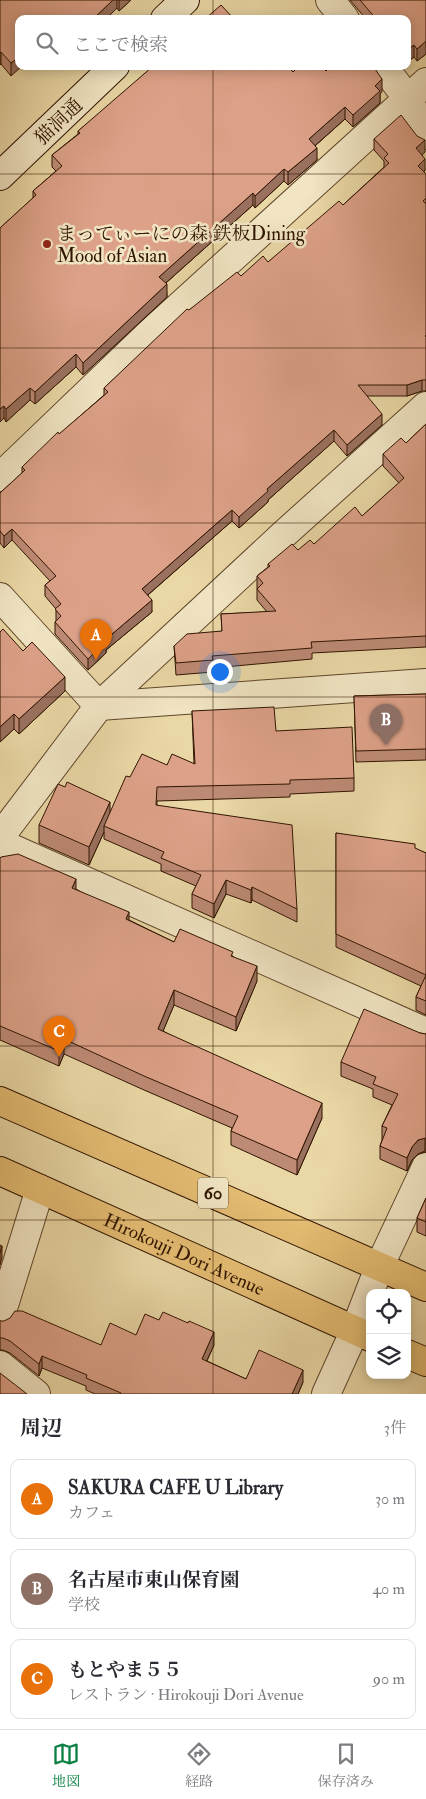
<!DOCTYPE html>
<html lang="ja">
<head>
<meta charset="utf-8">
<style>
  body { margin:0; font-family:"IM FELL Double Pica","Noto Serif JP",serif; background:#f7f7f7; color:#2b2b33 }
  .controls { position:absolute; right:15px; bottom:15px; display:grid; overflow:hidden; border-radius:10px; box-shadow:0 2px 12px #0003 }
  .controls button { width:45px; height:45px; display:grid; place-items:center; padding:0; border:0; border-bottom:1px solid #e1e1e2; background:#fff; color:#2b2b33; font:25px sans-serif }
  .you { position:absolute; left:219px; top:671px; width:18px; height:18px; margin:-12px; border:4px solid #fff; border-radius:50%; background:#1a73e8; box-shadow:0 0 0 8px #1a73e833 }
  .badge { display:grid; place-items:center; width:32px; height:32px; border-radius:50%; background:#0b8043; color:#fff; font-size:16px; font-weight:700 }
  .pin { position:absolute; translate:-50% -41px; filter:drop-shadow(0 1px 2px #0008) }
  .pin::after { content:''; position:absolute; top:26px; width:18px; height:15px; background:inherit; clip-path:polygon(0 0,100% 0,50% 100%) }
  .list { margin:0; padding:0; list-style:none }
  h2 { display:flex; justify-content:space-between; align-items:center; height:65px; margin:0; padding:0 20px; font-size:21px }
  h2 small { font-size:16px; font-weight:400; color:#7c7c81 }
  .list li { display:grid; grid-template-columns:32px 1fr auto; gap:15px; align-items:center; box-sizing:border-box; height:80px; margin:0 10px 10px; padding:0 10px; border:1px solid #e1e1e2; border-radius:10px }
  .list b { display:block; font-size:19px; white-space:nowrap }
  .list p { margin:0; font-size:16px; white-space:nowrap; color:#7c7c81 }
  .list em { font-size:16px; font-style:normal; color:#7c7c81 }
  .icon { flex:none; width:28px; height:28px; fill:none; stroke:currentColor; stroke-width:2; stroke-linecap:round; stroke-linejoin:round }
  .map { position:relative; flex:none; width:426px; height:1394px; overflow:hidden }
  .search { position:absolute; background:#fff; box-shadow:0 2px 12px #0003; left:15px; right:15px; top:15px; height:55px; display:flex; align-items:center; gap:12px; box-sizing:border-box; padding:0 18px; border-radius:10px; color:#7c7c81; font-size:19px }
  .sheet { height:335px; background:#fff }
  nav { display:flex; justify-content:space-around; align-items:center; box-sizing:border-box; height:70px; border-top:1px solid #e1e1e2; background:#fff; font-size:14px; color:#7c7c81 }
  nav a { display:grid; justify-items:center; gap:2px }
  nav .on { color:#0b8043 }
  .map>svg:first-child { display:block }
</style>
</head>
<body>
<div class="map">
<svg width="426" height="1394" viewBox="0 0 426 1394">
  <rect width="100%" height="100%" fill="#e9d7a5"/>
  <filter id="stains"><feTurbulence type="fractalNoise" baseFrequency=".004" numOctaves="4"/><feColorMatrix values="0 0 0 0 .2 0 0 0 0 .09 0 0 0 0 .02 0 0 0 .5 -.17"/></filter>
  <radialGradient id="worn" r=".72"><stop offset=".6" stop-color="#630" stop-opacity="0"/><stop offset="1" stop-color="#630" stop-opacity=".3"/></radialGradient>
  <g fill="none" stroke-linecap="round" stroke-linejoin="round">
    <g stroke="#5e4529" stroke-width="30">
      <g id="street">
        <polyline points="330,0 345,19"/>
        <polyline points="383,66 408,99 426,135"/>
        <polyline points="0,477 151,332 426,82"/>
        <polyline points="0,597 99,706"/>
        <polyline points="99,706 426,683"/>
        <polyline points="0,837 99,706 284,534 426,406"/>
        <polyline points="0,843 426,1032"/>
        <polyline points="0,1318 40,1189"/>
        <polyline points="0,1365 36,1394"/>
        <polyline points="326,1394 355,1330 380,1265 426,1167"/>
      </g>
    </g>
    <g stroke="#301400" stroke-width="30">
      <g id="secondary">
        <polyline points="165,19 185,0"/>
        <polyline points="0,176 115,66"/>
      </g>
    </g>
    <g stroke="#301400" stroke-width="30">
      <g id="primary">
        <polyline points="0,1101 426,1287"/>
        <path id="s1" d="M0 1171 370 1337"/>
        <polyline points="407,1354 426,1362"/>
      </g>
    </g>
    <use href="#street" stroke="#f1e5c4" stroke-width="28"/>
    <use href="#secondary" stroke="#f1e5c4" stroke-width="28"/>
    <use href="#primary" stroke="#e4bc72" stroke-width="28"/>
  </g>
  <g fill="#bd8a75" stroke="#301400">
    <polygon points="0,0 131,0 119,11 117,8 19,19 11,76 1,64 0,65"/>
    <polygon points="350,0 426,0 426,54 417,61 414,57 407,62 407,19 366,19"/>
    <polygon points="154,70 293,72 326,71 382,91 380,94 380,103 353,127 345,119 315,146 317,160 288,185 284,181 255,208 253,205 166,283 167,297 83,375 76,367 35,404 30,400 6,422 4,418 0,422 0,228 33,198 33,191 56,171 52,167 52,155 78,134 78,131"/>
    <polygon points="374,139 425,152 422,154 425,170 424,172 426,174 426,391 422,391 407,396 367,396 382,425 347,456 334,441 268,500 268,502 239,528 232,521 148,595 152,612 106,650 106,653 88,670 55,634 55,622 56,621 56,609 45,596 45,585 50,581 12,540 4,548 0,543 0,493 22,473 22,467 104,395 104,388 189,310 241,276 268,262 343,205 384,167 384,161 374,150"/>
    <polygon points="426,424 426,647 312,653 312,659 213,668 213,672 176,675 174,646 222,631 221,614 267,612 257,600 257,576 268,567 268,564 314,544 362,516 399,483 383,466 383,454 406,443"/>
    <polygon points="0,632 23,651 65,691 19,734 14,729 0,742"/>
    <polygon points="426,694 426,760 356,762 354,696"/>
    <polygon points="192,711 276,731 354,778 354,791 290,794 290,797 157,801 157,805 297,909 297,922 252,900 251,903 226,894 214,918 192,908 192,894 196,886 161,871 161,864 104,839 104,832 89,865 39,843 39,825 110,813 130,777 167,765 194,764"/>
    <polygon points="336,833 415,849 426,853 426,1015 416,1010 416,997 421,986 336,947"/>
    <polygon points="0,858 76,889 129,920 174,942 233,956 257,981 236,1031 174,1005 163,1031 322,1118 297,1175 231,1145 231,1131 232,1128 144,1090 64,1054 59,1066 0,1040"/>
    <polygon points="420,1033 426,1034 426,1152 418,1154 412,1160 407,1171 380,1159 380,1146 382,1140 382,1126 392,1105 373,1097 373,1089 341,1076 341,1062"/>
    <polygon points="426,1198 426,1236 417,1232 417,1218"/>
    <polygon points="0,1321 101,1345 136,1335 214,1345 207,1361 246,1379 303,1382 298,1394 95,1394 86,1390 86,1386 42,1368 39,1376 10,1353 3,1350 0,1350"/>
  </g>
  <g fill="#9a715f" stroke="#301400">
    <polygon points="113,0 117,0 117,8 106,19 93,19"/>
    <polygon points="119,0 131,0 119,11"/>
    <polygon points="426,41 426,54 417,61 417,49"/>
    <polygon points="414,45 414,57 407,62 407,50"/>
    <polygon points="1,52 1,64 0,65 0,53"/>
    <polygon points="19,57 19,66 22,66 11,76 11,63"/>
    <polygon points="382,79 382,91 380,94 380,103 353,127 353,115 375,86"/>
    <polygon points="345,107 345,119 309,151 309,139"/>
    <polygon points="425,140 425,152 416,160 416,148"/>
    <polygon points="317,148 317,160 288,185 288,172"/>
    <polygon points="425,159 425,170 418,177 418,166"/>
    <polygon points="284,169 284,181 255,208 255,196"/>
    <polygon points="253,193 253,205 159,289 159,277"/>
    <polygon points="167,284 167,297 83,375 83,363"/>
    <polygon points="76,354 76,367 35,404 35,392"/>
    <polygon points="422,380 422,391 407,396 407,385"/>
    <polygon points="30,388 30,400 6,422 6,409"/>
    <polygon points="4,406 4,418 0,422 0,409"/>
    <polygon points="382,414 382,425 347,456 347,445"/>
    <polygon points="334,430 334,441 268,500 268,502 239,528 239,517 267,489"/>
    <polygon points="232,510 232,521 142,600 142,589"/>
    <polygon points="12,529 12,540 4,548 4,536"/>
    <polygon points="152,600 152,612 106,650 106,653 88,670 88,659 104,641"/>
    <polygon points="65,677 65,691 19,734 19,719"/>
    <polygon points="14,714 14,729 0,742 0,727"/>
    <polygon points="110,802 110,819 104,826 104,832 89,865 89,847"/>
    <polygon points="76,879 76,894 72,888"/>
    <polygon points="226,880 226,894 214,918 214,904"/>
    <polygon points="252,887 252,900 251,903 251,890"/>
    <polygon points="129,912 129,927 126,919"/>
    <polygon points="257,966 257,981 236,1031 236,1017"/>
    <polygon points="174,990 174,1005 158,1043 158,1029"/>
    <polygon points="64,1039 64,1054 59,1066 59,1051"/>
    <polygon points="322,1103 322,1118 297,1175 297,1160"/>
    <polygon points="425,1138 425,1151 418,1154 412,1160 407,1171 407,1158 412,1147 418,1140"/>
    <polygon points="2,1246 2,1258 0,1265 0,1253"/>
    <polygon points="214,1332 214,1345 202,1371 202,1359"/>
    <polygon points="42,1356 42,1368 39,1376 39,1364"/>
    <polygon points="303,1370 303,1382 298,1394 292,1394"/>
  </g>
  <g fill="#dca188" stroke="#301400">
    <polygon points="0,0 113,0 93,19 19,19 19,57 11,63 1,52 0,53"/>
    <polygon points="360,0 426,0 426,41 417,49 414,45 407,50 407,19 376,19"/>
    <polygon points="221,5 234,19 205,19"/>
    <polygon points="158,66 288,66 293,72 299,66 322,66 326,71 331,66 373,66 382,79 375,86 380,91 353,115 345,107 309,139 317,148 288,172 284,169 255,196 253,193 159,277 167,284 83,363 76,354 35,392 30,388 6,409 4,406 0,409 0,228 36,195 33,191 62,166 52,155 80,133 78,131 152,67 154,70"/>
    <polygon points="401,115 417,136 425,140 416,148 425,159 418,166 426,174 426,198 423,201 426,204 426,335 425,336 426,337 426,380 422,380 407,385 358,385 382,414 347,445 334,430 267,489 268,491 239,517 232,510 142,589 152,600 104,641 106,641 88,659 55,622 61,616 55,609 61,604 45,585 56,576 12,529 4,536 0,531 0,493 25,470 22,467 58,432 59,434 108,392 104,388 187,309 189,310 237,272 241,276 263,256 268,262 339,201 343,205 389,163 384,158 388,154 374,139"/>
    <polygon points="426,424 426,636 311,642 312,648 212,656 213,660 176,663 174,646 187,634 222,631 221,614 276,611 257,589 263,583 257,576 270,566 268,564 292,544 298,550 310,540 314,544 355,507 362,516 404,478 383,454 401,438 406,443"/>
    <polygon points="3,629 23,651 32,642 65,677 19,719 14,714 0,727 0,632"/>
    <polygon points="426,694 426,749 356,751 354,696"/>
    <polygon points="274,707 276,731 352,727 354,778 290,780 290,784 157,787 156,805 292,825 297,909 252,887 251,890 226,880 214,904 192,894 201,875 161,858 164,852 104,826 126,776 130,777 142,754 167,765 172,754 195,764 192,711"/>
    <polygon points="67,782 110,802 89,847 39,825 58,784 65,787"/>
    <polygon points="336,833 415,844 415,848 426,853 426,1001 416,997 426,975 336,934"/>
    <polygon points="18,854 76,879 72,888 129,912 126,919 174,942 180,929 233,952 231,956 257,966 236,1017 174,990 158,1029 322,1103 297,1160 231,1131 238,1116 144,1076 64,1039 59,1051 0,1026 0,858 1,857"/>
    <polygon points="364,1009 420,1033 426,1034 426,1138 418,1140 412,1147 407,1158 380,1146 387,1128 382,1126 398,1094 373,1084 376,1077 341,1062"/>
    <polygon points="426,1198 426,1222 417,1218"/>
    <polygon points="0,1245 2,1246 0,1253"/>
    <polygon points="15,1311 22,1311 101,1345 110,1323 136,1335 145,1314 159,1320 163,1312 188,1323 189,1321 214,1332 202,1359 246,1379 259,1350 303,1370 292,1394 121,1394 121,1393 86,1378 87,1375 42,1356 39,1364 10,1341 3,1338 0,1338 0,1321 4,1321 10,1318"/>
    <polygon points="0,1373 27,1394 0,1394"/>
  </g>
  <path fill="none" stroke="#301400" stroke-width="1" stroke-opacity="0.55" d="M213 0V19M213 66V1394M0 174H426M0 348H426M0 523H426M0 697H426M0 871H426M0 1046H426M0 1220H426"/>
  <circle fill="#8f2418" stroke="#f1e5c4" stroke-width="2" cx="47" cy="244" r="5"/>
  <g text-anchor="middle" stroke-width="5" stroke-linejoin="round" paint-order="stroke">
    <rect fill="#f1e5c4" stroke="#6a533b" stroke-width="1" x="198" y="1177.5" width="30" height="31" rx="4"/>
    <g font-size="18" font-weight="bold" fill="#301400">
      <text x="213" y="1199">60</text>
    </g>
    <g font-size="19" fill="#301400" stroke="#f1e5c4">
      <text transform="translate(58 121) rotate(-44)" y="7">猫洞通</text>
      <text dy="7" stroke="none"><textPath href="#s1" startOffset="202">Hirokouji Dori Avenue</textPath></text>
    </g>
    <g font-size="19" fill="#301400" stroke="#f1e5c4" text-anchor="start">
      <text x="57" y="240">まってぃーにの森 鉄板Dining<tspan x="57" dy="22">Mood of Asian</tspan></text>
    </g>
  </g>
  <rect width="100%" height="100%" filter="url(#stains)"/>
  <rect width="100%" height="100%" fill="url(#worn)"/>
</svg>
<div class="controls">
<button><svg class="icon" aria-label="locate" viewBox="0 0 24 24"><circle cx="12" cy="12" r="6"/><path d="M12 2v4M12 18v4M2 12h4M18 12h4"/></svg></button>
<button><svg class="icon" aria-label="layers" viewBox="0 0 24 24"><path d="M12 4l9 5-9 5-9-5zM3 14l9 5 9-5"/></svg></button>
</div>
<div class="you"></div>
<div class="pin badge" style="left:96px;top:660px;background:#e8710a">A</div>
<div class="pin badge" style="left:386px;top:745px;background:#8d6e63">B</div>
<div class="pin badge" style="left:59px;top:1057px;background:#e8710a">C</div>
<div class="search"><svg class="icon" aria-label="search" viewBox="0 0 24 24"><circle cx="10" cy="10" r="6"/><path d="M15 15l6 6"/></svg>ここで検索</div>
</div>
<section class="sheet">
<h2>周辺<small>3件</small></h2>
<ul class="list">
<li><span class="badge" style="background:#e8710a">A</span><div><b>SAKURA CAFE U Library</b><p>カフェ</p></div><em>30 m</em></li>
<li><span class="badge" style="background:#8d6e63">B</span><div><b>名古屋市東山保育園</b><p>学校</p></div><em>40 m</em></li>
<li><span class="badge" style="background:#e8710a">C</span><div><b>もとやま５５</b><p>レストラン · Hirokouji Dori Avenue</p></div><em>90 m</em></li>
</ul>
</section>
<nav>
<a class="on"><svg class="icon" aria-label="map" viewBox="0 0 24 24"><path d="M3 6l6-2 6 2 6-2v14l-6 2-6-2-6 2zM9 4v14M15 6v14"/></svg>地図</a>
<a><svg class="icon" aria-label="directions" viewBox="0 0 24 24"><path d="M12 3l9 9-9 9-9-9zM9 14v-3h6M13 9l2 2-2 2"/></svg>経路</a>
<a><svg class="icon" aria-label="saved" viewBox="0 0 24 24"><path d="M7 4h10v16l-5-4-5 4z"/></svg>保存済み</a>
</nav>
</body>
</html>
